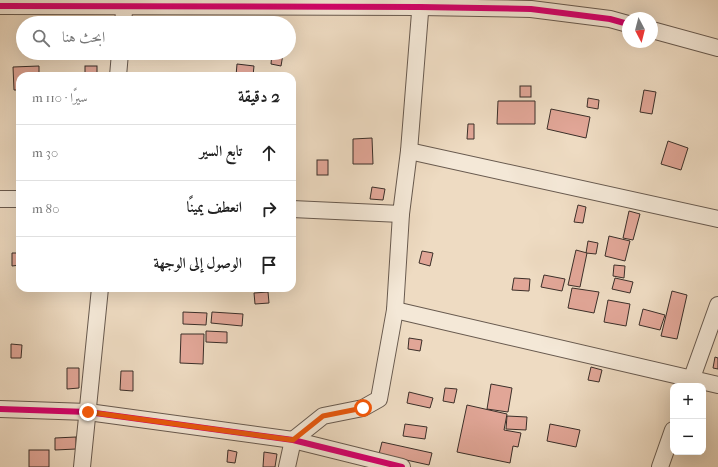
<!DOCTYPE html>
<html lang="ar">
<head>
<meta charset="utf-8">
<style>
  body { margin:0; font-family:"IM FELL French Canon",Amiri,serif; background:#f2f2f2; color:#222; direction:rtl }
  .controls { position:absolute; right:12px; bottom:12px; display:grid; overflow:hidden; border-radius:8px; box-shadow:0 4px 16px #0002 }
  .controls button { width:36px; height:36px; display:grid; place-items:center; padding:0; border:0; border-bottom:1px solid #e0e0e0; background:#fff; color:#222; font:20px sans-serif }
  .compass { position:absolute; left:622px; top:12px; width:36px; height:36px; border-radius:50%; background:#fff; box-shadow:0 4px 16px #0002; rotate:173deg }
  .stop { position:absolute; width:12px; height:12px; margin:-9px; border:3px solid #ea580c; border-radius:50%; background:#fff }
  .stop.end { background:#ea580c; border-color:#fff; box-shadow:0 1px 4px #0008 }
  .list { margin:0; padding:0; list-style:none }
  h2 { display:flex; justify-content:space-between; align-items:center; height:52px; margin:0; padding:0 16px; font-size:17px }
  h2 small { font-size:13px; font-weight:400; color:#767676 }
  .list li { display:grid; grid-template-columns:26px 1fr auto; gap:12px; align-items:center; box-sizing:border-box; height:56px; padding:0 16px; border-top:1px solid #e0e0e0 }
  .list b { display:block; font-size:15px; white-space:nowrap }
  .list em { font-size:13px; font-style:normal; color:#767676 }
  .icon { flex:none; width:22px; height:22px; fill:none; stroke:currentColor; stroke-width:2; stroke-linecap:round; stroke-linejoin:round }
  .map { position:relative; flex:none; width:718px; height:467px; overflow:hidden; direction:ltr }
  .search { position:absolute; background:#fff; box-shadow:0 4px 16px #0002; left:16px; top:16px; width:280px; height:44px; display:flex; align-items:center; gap:10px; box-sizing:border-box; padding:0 14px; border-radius:22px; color:#767676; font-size:15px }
  .panel { position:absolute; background:#fff; box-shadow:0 4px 16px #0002; left:16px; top:72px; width:280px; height:220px; border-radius:12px; direction:rtl }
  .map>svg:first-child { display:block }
</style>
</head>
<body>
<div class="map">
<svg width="718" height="467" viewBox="0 0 718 467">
  <rect width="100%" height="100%" fill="#eedbc2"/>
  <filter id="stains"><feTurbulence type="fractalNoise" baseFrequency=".005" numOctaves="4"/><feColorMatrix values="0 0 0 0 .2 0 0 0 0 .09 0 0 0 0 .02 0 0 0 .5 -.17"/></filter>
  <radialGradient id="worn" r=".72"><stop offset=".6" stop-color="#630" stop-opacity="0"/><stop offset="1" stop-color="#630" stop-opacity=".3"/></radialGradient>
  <g fill="#e1a697" stroke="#3b2f29">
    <polygon points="272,53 283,54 281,66 271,64"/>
    <polygon points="237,64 254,66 253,76 236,76"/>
    <polygon points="39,66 39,76 20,76 20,90 14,90 13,67"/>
    <rect x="85" y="66" width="12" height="10"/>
    <rect x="520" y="86" width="11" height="11"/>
    <polygon points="644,90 656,92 652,114 640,112"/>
    <polygon points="588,98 599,100 598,109 587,107"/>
    <polygon points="498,101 535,101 535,124 497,124"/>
    <polygon points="551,109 590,117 586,138 547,129"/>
    <polygon points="468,124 474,124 474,139 467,139"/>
    <polygon points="372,138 373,164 353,164 353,139"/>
    <polygon points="668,141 688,148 681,170 661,164"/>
    <rect x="317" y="160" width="11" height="15"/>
    <polygon points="372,187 385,189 383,200 370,199"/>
    <polygon points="578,205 586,207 583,223 574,222"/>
    <polygon points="629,211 640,214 633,240 623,238"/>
    <polygon points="609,236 630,241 625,261 605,256"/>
    <polygon points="588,241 598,243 596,254 586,253"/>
    <polygon points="576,250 587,253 580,287 568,285"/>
    <polygon points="422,251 433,253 430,266 419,263"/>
    <polygon points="12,253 20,253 20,265 12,266"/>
    <polygon points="614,265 625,266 624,278 613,276"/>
    <polygon points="544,275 565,279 562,291 541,287"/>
    <polygon points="514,278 530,279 529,291 512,290"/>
    <polygon points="615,278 633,282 630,293 612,289"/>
    <polygon points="572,288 599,292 594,313 568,308"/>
    <polygon points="672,291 687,295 677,339 661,336"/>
    <polygon points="268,292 269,303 255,304 254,293"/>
    <polygon points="608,300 630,304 626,326 604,322"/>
    <polygon points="643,309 665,315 660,330 639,325"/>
    <polygon points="183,312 207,313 206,325 183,324"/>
    <polygon points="212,312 243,314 242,326 211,323"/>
    <polygon points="206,331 227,332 227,343 206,342"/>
    <polygon points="181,334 204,334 203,364 180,363"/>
    <polygon points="409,338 422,340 420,351 408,349"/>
    <polygon points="11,344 22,345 21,358 11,358"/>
    <polygon points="715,357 718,358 718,369 713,368"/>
    <polygon points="591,367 602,370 599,382 588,380"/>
    <polygon points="67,368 79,368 79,388 67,389"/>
    <polygon points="121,371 133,371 133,391 120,390"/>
    <polygon points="491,384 512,388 508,412 487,409"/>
    <polygon points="445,388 457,389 454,403 443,401"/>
    <polygon points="409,392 433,398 430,408 407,403"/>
    <polygon points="467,405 507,414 504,430 521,433 518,447 513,446 510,463 457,452"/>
    <polygon points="507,416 527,417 526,430 506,429"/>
    <polygon points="405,424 427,427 425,439 403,436"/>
    <polygon points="550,424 580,430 576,447 547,441"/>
    <polygon points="76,437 76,449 55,450 55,438"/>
    <polygon points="382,442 432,453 429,465 379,454"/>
    <rect x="29" y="450" width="20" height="17"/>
    <polygon points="228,450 237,452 235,463 227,462"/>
    <polygon points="264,452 277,454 275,467 263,467"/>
  </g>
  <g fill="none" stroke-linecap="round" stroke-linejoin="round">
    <g stroke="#685a4f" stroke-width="18">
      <g id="minor">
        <polyline points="0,6 420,7 531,9 610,19 628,24"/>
        <polyline points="123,23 125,0"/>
        <polyline points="652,30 718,48"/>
        <polyline points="118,76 120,53"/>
        <polyline points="409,151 718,219"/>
        <polyline points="0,199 20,199"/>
        <polyline points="292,209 401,214 409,151 421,0"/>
        <polyline points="395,310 718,385"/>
        <polyline points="689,386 718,305"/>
        <polyline points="0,409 88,412 293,440 402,467"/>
        <polyline points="82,467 100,288"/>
        <polyline points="287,467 293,440 323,416 363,408 379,399 395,310 401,214"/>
        <polyline points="660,467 673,430"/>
      </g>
    </g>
    <use href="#minor" stroke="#f4e8d7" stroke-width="16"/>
    <g stroke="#f4e8d7" stroke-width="8">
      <g id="cycleway">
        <polyline points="0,6 420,7 531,9 610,19 628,24"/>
        <polyline points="0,409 88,412 293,440 402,467"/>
      </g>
    </g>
    <use href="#cycleway" stroke="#d6006c" stroke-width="6"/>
  </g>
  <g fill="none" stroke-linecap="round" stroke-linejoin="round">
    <polyline stroke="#ea580c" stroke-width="5" points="88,412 293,440 323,416 363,408"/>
  </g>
  <rect width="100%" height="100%" filter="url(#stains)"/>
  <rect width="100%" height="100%" fill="url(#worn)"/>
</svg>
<div class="controls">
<button>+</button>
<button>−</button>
</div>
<svg class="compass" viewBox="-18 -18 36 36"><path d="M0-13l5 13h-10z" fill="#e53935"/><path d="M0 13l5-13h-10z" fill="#767676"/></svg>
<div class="stop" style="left:363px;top:408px"></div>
<div class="stop end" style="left:88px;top:412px"></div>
<div class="search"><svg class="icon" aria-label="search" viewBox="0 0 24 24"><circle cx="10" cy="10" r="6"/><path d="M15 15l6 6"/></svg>ابحث هنا</div>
<section class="panel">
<h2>2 دقيقة<small>سيرًا · 110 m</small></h2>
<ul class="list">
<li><svg class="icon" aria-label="ahead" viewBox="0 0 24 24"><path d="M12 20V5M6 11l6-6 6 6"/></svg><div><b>تابع السير</b></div><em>30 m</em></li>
<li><svg class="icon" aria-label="right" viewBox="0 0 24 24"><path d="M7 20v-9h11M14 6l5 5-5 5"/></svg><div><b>انعطف يمينًا</b></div><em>80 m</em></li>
<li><svg class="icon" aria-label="arrive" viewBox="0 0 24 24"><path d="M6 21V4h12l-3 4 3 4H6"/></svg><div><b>الوصول إلى الوجهة</b></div></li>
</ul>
</section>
</div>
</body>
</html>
